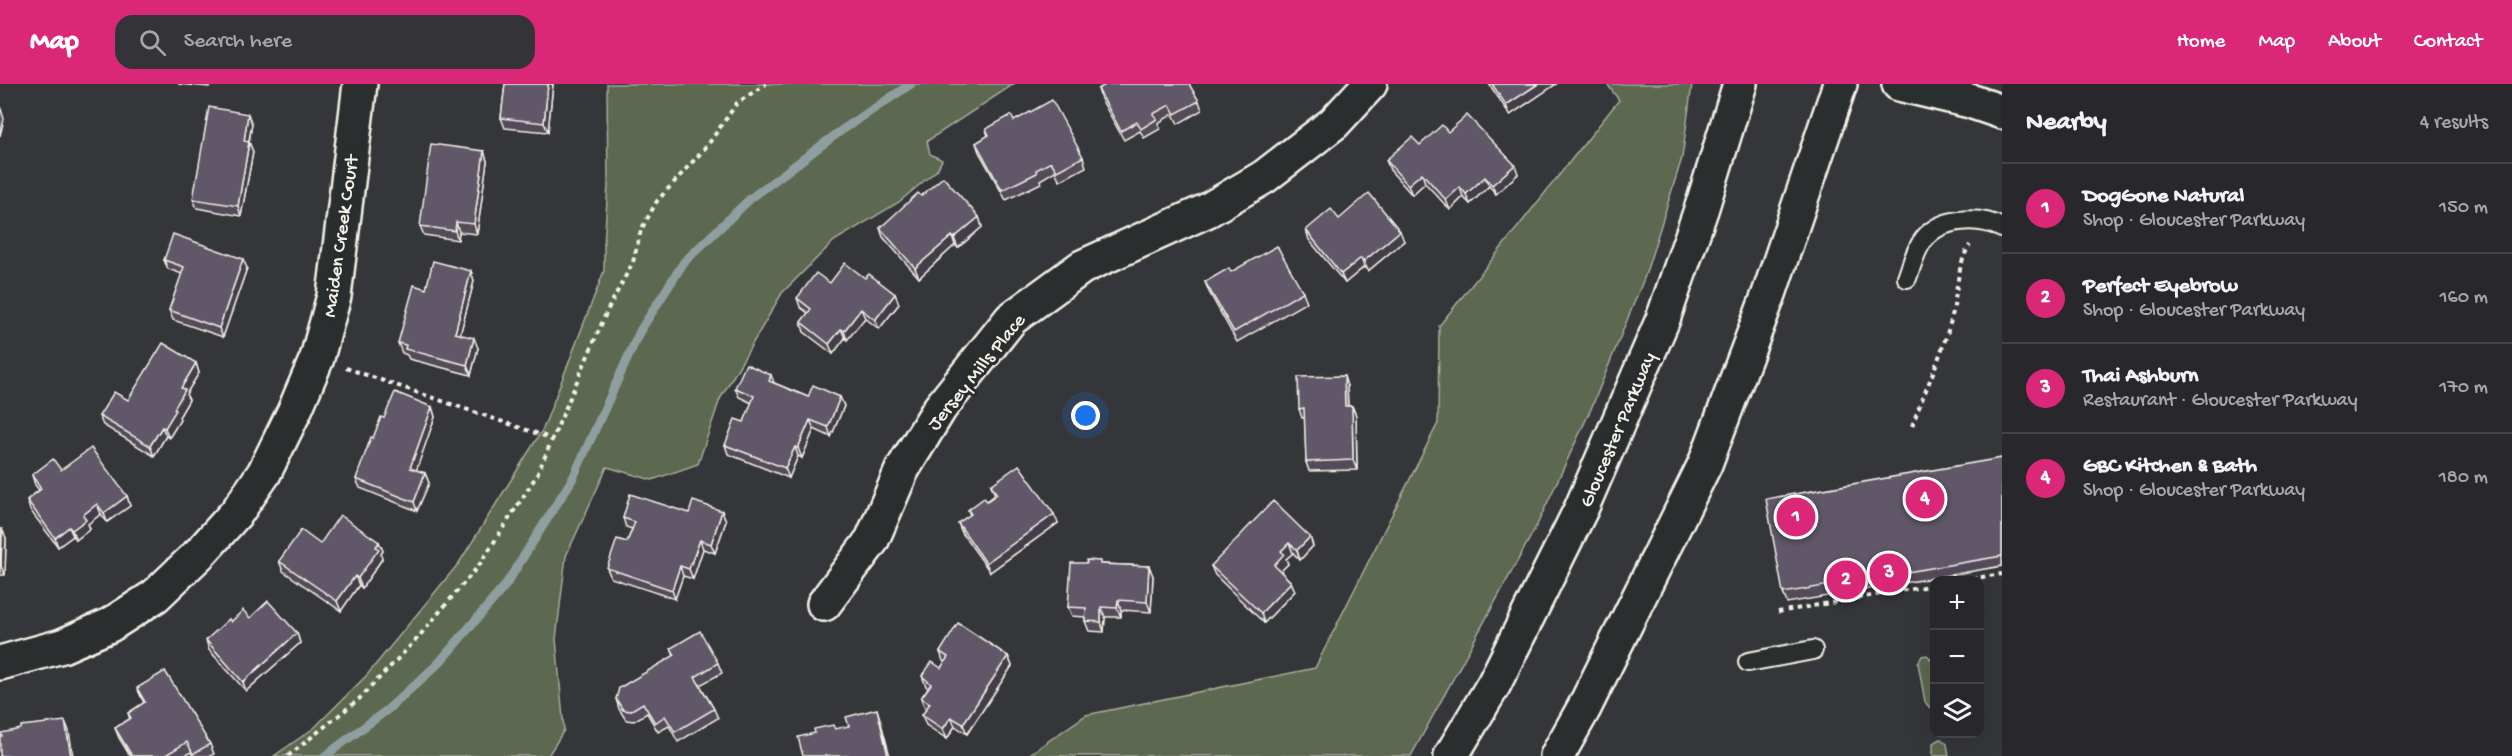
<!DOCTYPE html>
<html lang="en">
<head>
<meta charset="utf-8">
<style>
  body { margin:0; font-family:"Gochi Hand",sans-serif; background:#343438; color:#f1f3f6 }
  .controls { position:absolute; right:18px; bottom:18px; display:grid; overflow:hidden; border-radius:12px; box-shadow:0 6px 24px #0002 }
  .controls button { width:54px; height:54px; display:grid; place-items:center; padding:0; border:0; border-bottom:2px solid #444448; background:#28282c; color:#f1f3f6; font:30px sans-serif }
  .you { position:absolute; left:1086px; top:332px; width:21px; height:21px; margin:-15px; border:4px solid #fff; border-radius:50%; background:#1a73e8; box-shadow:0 0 0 9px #1a73e833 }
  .badge { display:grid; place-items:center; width:39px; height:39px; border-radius:50%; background:#db2777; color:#fff; font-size:20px; font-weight:700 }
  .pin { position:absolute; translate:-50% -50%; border:3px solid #fff; box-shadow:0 2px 6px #0006 }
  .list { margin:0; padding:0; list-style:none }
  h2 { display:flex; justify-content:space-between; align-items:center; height:78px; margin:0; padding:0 24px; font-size:26px }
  h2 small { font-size:20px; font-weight:400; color:#a5a6a9 }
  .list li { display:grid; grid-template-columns:39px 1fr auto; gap:18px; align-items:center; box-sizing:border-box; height:90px; padding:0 24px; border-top:2px solid #444448 }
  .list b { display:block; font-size:22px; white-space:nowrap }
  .list p { margin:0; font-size:20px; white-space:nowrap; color:#a5a6a9 }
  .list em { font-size:20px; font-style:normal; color:#a5a6a9 }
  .icon { flex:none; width:33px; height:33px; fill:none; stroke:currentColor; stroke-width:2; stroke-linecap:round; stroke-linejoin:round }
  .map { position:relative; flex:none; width:2002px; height:672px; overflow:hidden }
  header { display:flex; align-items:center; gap:36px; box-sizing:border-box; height:84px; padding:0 30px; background:#db2777; color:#fff }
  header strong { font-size:28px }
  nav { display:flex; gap:33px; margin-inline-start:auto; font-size:21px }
  .search { width:420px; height:54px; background:#343438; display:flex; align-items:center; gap:15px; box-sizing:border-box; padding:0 21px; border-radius:18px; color:#a5a6a9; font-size:22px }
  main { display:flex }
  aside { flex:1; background:#28282c }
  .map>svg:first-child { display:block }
</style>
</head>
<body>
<header>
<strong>Map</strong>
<div class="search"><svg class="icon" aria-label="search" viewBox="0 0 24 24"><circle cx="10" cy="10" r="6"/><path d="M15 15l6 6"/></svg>Search here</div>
<nav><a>Home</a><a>Map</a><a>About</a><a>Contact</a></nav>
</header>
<main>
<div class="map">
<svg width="2002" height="672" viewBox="0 0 2002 672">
  <rect width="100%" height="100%" fill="#35363a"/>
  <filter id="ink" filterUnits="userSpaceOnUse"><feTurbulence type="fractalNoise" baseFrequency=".0167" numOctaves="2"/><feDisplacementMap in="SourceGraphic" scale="12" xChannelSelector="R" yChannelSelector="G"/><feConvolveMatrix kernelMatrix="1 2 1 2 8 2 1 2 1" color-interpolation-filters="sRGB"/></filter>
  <g filter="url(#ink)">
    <g fill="#5c684f" stroke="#a8ac9c" stroke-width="1.5">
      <polygon points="607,0 1014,0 927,57 930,70 942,76 937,86 899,118 834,157 782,209 720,315 698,380 652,396 607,383 566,472 556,555 564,646 548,672 274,672 314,644 367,591 459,479 543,345 604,187 604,161 608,101"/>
      <polygon points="1607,0 1692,0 1682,74 1645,192 1591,325 1537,441 1411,672 1027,672 1086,631 1315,584 1438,339 1439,242 1619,16"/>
      <polygon points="1927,571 1934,579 1934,624 1930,624 1925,618 1918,579 1922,572"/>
      <polygon points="1941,655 1947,660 1949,672 1933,672 1933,659"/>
    </g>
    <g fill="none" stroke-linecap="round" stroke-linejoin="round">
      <polyline stroke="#8f9f9f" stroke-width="9" points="325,672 387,626 438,580 505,502 573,394 640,247 684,178 751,114 842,46 911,0"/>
      <g stroke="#f4f1e8" stroke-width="22">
        <g id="service">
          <path d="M1907 194C1912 181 1915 166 1924 155 1941 133 1980 132 2002 144"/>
          <polyline points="1748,578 1813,566"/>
        </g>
      </g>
      <g stroke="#f4f1e8" stroke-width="38">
        <g id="minor">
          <polyline points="824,520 872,456 902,386 940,324 1011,235 1082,183 1208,126 1264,93 1334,39 1370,0"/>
          <polyline points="0,579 62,562 110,541 155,512 201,468 237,428 264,389 294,328 317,274 334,212 360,0"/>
        </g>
      </g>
      <g stroke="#f4f1e8" stroke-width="38">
        <polyline id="tertiary" points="1899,0 1970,17 2002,28"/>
      </g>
      <g stroke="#f4f1e8" stroke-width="38">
        <g id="secondary">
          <polyline points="1451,672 1494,600 1581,425 1663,235 1702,123 1740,0"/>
          <polyline points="1557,672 1584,624 1705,380 1769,210 1840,0"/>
        </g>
      </g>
      <g stroke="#f4f1e8" stroke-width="4" stroke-dasharray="4.5 4.5" stroke-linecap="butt">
        <polyline points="346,284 553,355"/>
        <path d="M1912 342C1925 306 1943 269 1952 232 1957 211 1957 179 1970 161"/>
        <polyline points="1963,496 2002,490"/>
        <polyline points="1778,528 1934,501"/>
        <polyline points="288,672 359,615 415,557 480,480 537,391 607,227 633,178 641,146 657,117 707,62 737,19 766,0"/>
      </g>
      <use href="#service" stroke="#2a2d2e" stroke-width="18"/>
      <use href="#minor" stroke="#2a2d2e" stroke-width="33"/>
      <use href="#tertiary" stroke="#2a2d2e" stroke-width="33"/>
      <use href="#secondary" stroke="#2a2d2e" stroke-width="33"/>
    </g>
    <g fill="#534c5a" stroke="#f4f1e8" stroke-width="1.5">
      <polygon points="178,0 210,0 209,3"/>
      <polygon points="505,0 553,0 548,48 505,44 501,34"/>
      <polygon points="1489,0 1556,0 1510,31"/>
      <polygon points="1098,5 1199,17 1202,26 1178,40 1173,30 1158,39 1160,45 1144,54 1140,47 1124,56 1101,15"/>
      <polygon points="1014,37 1083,73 1086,83 1060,97 1055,87 1040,96 1041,99 1006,116 979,68 976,59 988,52 986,45"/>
      <polygon points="252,40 249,58 253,68 241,132 197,124 193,115"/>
      <polygon points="1448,48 1518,90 1496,110 1489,102 1470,120 1463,113 1450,126 1425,99 1412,111 1390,86 1386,76"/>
      <polygon points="484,67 487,77 477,150 459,148 458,156 424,151 420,142"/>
      <polygon points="921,112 979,133 982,143 958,164 955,161 919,194 883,153 880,144"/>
      <polygon points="1339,135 1404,157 1368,187 1364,183 1345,199 1309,156 1306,146"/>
      <polygon points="164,176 247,184 223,253 173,236 169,226 182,190 168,185"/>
      <polygon points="471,187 474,197 460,251 478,264 471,291 409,275 407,271 402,269 398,259 426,205"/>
      <polygon points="1231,188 1303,208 1307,218 1237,258 1209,208 1205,198"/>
      <polygon points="865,194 895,210 899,220 879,245 865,234 847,256 845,254 833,270 804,248 801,238 808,229 800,223 797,214 830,199"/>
      <polygon points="196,279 199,289 186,310 189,316 179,333 180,336 169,354 166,352 154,372 103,341 99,332"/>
      <polygon points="774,299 808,313 840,313 844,322 831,353 814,345 802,374 798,372 789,394 728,370 725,361 744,338 752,319 739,313 735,304"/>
      <polygon points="1347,302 1348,322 1352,322 1356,332 1357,386 1309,387 1306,378 1305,334 1302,334 1299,325"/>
      <polygon points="432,323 435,333 416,386 425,389 429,399 417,427 360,404 356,395 373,354 384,334"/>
      <polygon points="2002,374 2002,482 1787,519 1783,509"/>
      <polygon points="61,386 127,412 130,422 107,438 101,430 88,440 90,445 76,456 73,452 58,463 30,426 27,416 39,406 35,401 32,391"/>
      <polygon points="991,401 1058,439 990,488 962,449 958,439 970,431 968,426 987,417 995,411"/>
      <polygon points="722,427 726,437 715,469 703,465 693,495 683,492 675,515 611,494 607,484 627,458 632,445 626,443 623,434"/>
      <polygon points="0,445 6,454 5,491 0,491"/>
      <polygon points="1310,453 1313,462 1300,476 1293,469 1286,475 1288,480 1280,487 1291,498 1295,507 1264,539 1215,491 1211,482"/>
      <polygon points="379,458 383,467 381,470 382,475 362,504 359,501 341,527 283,487 279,477 320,460"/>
      <polygon points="1101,480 1149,482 1153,492 1151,528 1121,526 1121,533 1105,533 1104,548 1089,547 1085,537 1085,533 1072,532 1068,523"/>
      <polygon points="250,534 297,549 300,559 246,607 209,566 206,556 231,538"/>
      <polygon points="671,564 718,579 722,589 700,601 714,625 718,634 678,658 669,642 658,648 647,629 634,637 626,636 619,625 616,615 674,572"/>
      <polygon points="940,568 1008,572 1012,582 967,650 955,642 947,655 926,641 922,631 927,625 925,624 921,614 928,604 926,602 922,592 941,584 945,578 943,577"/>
      <polygon points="137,604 210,660 214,670 210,672 193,672 191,668 184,672 130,672 119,654 115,644 130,635 128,629 144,619"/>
    </g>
    <g fill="#433e4a" stroke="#f4f1e8" stroke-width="1.5">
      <polygon points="548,0 553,0 548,48 544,39"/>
      <polygon points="1538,0 1556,0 1510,31 1506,21"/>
      <polygon points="1,25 4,35 0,52 0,28"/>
      <polygon points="248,30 252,40 247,67 244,57"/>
      <polygon points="249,58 253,68 241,132 238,122"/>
      <polygon points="484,67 487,77 477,150 474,140"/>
      <polygon points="1515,81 1518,90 1496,110 1492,101"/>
      <polygon points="1422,89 1425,99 1412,111 1408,101"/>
      <polygon points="1485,93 1489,102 1470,120 1466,110"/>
      <polygon points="1460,103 1463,113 1450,126 1446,116"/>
      <polygon points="979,133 982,143 958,164 954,154"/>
      <polygon points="456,138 459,148 458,156 455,147"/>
      <polygon points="1400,147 1404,157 1368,187 1364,177"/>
      <polygon points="952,152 955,161 919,194 915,184"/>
      <polygon points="1361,174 1364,183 1345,199 1341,190"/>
      <polygon points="243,175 247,184 223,253 219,244"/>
      <polygon points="471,187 474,197 458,259 455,249"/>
      <polygon points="895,210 899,220 879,245 875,236"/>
      <polygon points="861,225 865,234 847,256 844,247"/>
      <polygon points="841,245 845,254 833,270 829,260"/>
      <polygon points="474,254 478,264 471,291 467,281"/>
      <polygon points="196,279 199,289 186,310 189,316 179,333 180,336 169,354 165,344 174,325 181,304"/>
      <polygon points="771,291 775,301 769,297"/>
      <polygon points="1344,292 1347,302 1348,332 1345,322"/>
      <polygon points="840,313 844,322 831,353 828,343"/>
      <polygon points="1352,322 1356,332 1357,386 1353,376"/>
      <polygon points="432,323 435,333 414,393 410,384"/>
      <polygon points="810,336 814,345 802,374 798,364"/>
      <polygon points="162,343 166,352 154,372 150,362"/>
      <polygon points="795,363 798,372 789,394 785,384"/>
      <polygon points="425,389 429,399 417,427 414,418"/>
      <polygon points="127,412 130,422 107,438 104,429"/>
      <polygon points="97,420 101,430 88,440 90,445 76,456 72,446 83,431"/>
      <polygon points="722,427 726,437 715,469 711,460"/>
      <polygon points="1054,430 1058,439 990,488 986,479"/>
      <polygon points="69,443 73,452 58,463 55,454"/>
      <polygon points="2,445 6,454 5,491 1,482"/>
      <polygon points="1310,453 1313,462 1300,476 1297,466"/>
      <polygon points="700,456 703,465 693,495 689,485"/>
      <polygon points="379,458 383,467 381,470 382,475 362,504 358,494"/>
      <polygon points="1289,459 1293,469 1286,475 1288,480 1277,491 1274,481 1281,467"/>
      <polygon points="680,482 683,492 675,515 672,506"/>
      <polygon points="1149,482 1153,492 1151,528 1147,518"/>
      <polygon points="355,492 359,501 341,527 337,517"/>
      <polygon points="1291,498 1295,507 1264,539 1261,529"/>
      <polygon points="1118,516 1121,526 1121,533 1117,524"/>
      <polygon points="1101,523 1105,533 1104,548 1101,538"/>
      <polygon points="297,549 300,559 246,607 243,598"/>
      <polygon points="1008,572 1012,582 967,650 963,640"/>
      <polygon points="877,625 880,635 890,672 888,672"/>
      <polygon points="951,633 955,642 947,655 943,645"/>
      <polygon points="65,637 69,647 73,672 71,672"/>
    </g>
    <g fill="#605869" stroke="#f4f1e8" stroke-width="1.5">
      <polygon points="505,0 548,0 544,39 501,34"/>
      <polygon points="1107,0 1189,0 1199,17 1175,30 1170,21 1153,30 1157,35 1141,45 1137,38 1121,47 1098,5"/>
      <polygon points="1492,0 1538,0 1506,21"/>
      <polygon points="1052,16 1083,73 1057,87 1051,78 1036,86 1037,89 1002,106 976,59 989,51 986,45 1011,31 1014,37"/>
      <polygon points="209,23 248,30 244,57 249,58 238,122 193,115"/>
      <polygon points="1467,31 1515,81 1492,101 1485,93 1466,110 1460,103 1446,116 1422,89 1408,101 1386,76 1412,53 1420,61 1442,41 1448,48"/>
      <polygon points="431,60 484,67 474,140 456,138 455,147 420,142"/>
      <polygon points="943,93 979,133 954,154 952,152 915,184 880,144 918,109 921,112"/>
      <polygon points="1369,109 1400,147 1364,177 1361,174 1341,190 1306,146 1331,125 1339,135"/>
      <polygon points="173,150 243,175 219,244 169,226 184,183 164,176"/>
      <polygon points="1277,162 1303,208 1234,248 1205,198 1229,184 1231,188"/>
      <polygon points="433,177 471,187 455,249 474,254 467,281 405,265 406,261 398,259 414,201 426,205"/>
      <polygon points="845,179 865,194 869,190 895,210 875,236 861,225 844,247 841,245 829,260 801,238 811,225 797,214 816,189 830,199"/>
      <polygon points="163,259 196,279 181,304 185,306 174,325 176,326 165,344 162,343 150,362 99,332 114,308 128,316"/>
      <polygon points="746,280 771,291 769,297 808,313 813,301 840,313 828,343 810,336 798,364 795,363 785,384 725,361 735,335 744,338 754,312 735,304"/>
      <polygon points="1344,292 1345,322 1352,322 1353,376 1306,378 1304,324 1299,325 1298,293"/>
      <polygon points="395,308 432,323 410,384 425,389 414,418 356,395 371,353 373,354 381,333 384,334"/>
      <polygon points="91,364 127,412 104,429 97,420 83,431 86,436 72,446 69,443 55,454 27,416 41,405 32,391 53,375 61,386"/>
      <polygon points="2002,374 2002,472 1783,509 1766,415"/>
      <polygon points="1019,381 1054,430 986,479 958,439 971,430 968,426 984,414 987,417 997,410 991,401"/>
      <polygon points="630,410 689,429 693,417 722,427 711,460 700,456 689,485 680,482 672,506 607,484 617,455 627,458 635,438 623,434"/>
      <polygon points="1273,417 1310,453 1297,466 1289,459 1281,467 1284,470 1274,481 1291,498 1261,529 1211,482"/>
      <polygon points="340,431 379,458 376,463 379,465 358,494 355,492 337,517 279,477 301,446 320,460"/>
      <polygon points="0,445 2,445 1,482 0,482"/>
      <polygon points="1086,476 1100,477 1100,480 1149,482 1147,518 1118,516 1117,524 1101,523 1101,538 1085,537 1086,524 1068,523 1071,479 1087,479"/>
      <polygon points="268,517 297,549 243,598 206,556 229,535 231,538 243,526 250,534"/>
      <polygon points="958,539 1008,572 963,640 951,633 943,645 922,631 930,619 921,614 931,600 922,592 932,578 941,584 948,573 940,568"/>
      <polygon points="700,547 718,579 695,593 714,625 675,648 665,632 655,639 643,619 630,627 623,626 616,615 619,604 675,571 671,564"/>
      <polygon points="165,587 210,660 193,670 187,658 164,672 132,672 115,644 131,634 128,629 145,618 137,604"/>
      <polygon points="877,625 888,672 803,672 798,653 815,649 814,645 833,641 835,645 849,642 846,633"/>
      <polygon points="65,637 71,672 0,672 0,652 2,652 1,649 21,645 21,642"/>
    </g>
  </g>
  <g text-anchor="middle" stroke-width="6" stroke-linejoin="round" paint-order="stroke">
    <g font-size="20" fill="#f4f1e8" stroke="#2a2d2e">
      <text transform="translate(339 152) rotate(-82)" y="7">Maiden Creek Court</text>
      <text transform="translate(975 287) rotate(-51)" y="7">Jersey Mills Place</text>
      <text transform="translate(1616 345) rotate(-67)" y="7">Gloucester Parkway</text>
    </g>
  </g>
</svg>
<div class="controls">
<button>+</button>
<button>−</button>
<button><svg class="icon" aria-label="layers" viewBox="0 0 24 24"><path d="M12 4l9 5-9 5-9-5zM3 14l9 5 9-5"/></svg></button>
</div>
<div class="you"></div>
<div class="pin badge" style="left:1796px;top:433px">1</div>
<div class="pin badge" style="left:1846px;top:496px">2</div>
<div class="pin badge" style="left:1889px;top:489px">3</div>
<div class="pin badge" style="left:1925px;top:415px">4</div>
</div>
<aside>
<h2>Nearby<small>4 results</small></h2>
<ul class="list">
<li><span class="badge">1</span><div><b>DogGone Natural</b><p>Shop · Gloucester Parkway</p></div><em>150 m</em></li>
<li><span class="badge">2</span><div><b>Perfect Eyebrow</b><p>Shop · Gloucester Parkway</p></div><em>160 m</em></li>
<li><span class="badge">3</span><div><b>Thai Ashburn</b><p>Restaurant · Gloucester Parkway</p></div><em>170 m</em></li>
<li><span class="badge">4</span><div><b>GBC Kitchen &amp; Bath</b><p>Shop · Gloucester Parkway</p></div><em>180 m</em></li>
</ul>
</aside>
</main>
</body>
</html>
